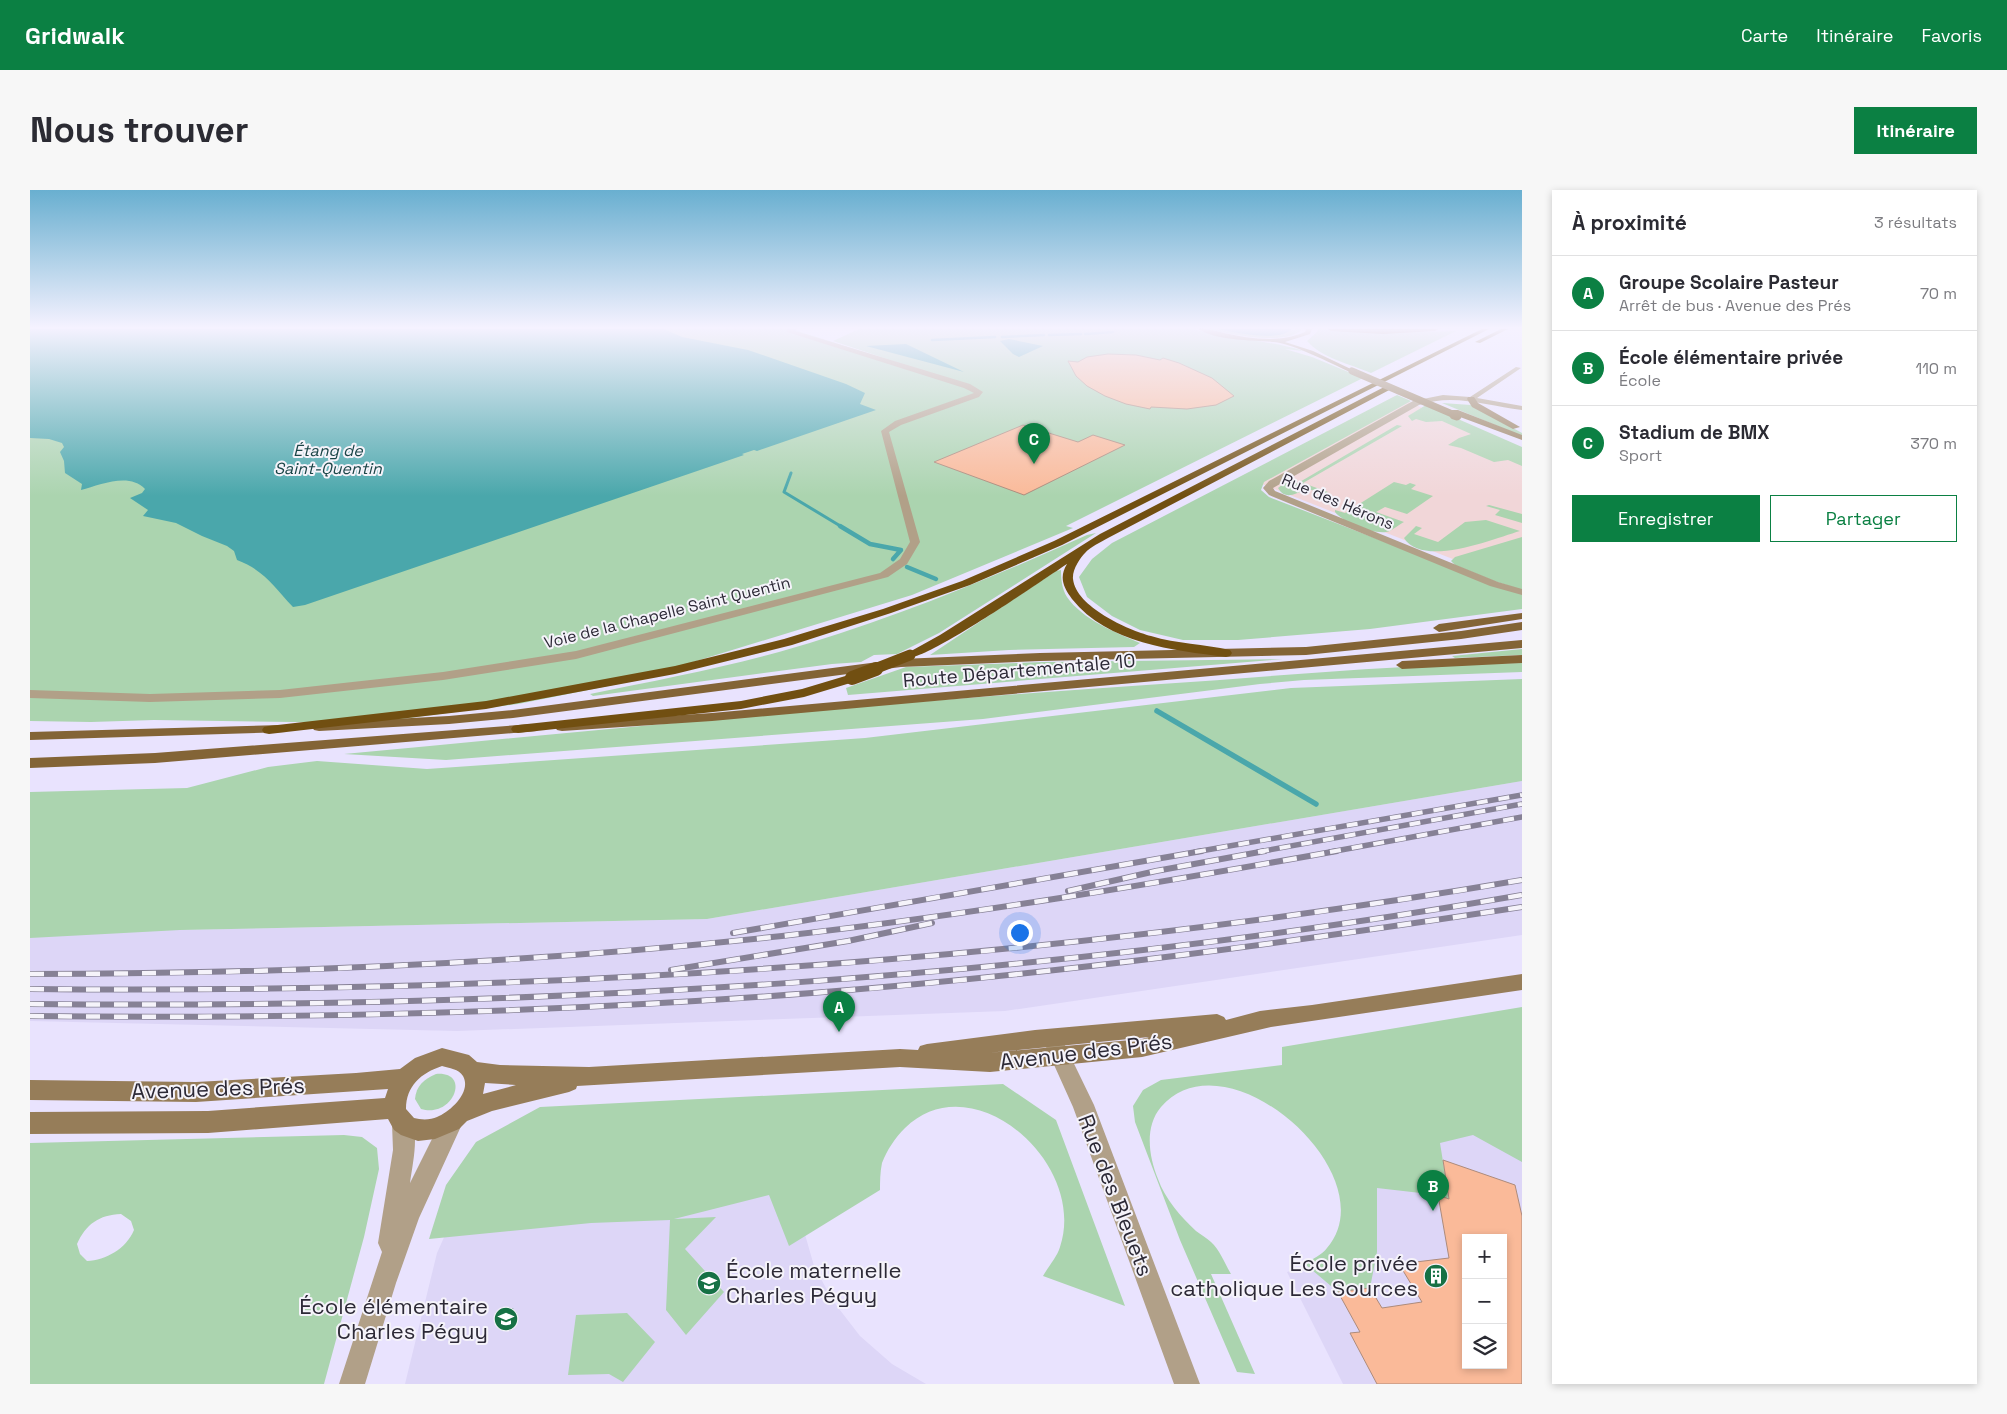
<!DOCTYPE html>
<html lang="fr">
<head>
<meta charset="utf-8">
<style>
  body { margin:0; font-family:"Space Grotesk",sans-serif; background:#f7f7f7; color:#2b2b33 }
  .controls { position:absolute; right:15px; bottom:15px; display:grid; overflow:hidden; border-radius:0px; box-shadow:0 2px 8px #0003 }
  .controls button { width:45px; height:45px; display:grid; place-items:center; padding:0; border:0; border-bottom:1px solid #e1e1e2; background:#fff; color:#2b2b33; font:25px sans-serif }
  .you { position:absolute; left:989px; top:742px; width:18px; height:18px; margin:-12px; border:4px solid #fff; border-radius:50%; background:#1a73e8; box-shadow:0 0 0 8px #1a73e833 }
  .badge { display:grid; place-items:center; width:32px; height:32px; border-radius:50%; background:#0b8043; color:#fff; font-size:16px; font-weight:700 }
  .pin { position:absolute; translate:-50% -41px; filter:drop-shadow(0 1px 2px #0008) }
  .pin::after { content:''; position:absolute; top:26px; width:18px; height:15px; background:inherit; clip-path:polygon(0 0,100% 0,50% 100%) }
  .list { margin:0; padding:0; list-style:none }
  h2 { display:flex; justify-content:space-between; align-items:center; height:65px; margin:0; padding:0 20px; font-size:21px }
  h2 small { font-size:16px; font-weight:400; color:#7c7c81 }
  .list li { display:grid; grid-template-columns:32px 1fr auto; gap:15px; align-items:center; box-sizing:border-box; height:75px; padding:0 20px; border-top:1px solid #e1e1e2 }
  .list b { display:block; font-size:19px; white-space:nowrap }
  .list p { margin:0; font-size:16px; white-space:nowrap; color:#7c7c81 }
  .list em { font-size:16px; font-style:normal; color:#7c7c81 }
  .actions { display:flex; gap:10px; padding:15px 20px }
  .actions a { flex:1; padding:11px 0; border:1px solid #0b8043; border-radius:0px; text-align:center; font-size:18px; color:#0b8043 }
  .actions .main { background:#0b8043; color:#fff }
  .icon { flex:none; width:28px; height:28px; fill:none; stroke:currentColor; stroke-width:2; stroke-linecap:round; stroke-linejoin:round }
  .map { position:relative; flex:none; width:1492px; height:1194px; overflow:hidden; border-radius:0px }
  header { display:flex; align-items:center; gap:30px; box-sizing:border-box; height:70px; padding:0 25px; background:#0b8043; color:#fff }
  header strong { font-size:24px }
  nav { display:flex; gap:28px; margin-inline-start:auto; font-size:18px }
  .intro { display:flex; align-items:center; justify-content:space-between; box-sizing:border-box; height:120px; padding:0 30px }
  h1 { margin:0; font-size:35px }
  .button { padding:12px 22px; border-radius:0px; background:#0b8043; color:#fff; font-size:18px; font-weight:700 }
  main { display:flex; gap:30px; padding:0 30px }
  aside { flex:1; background:#fff; border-radius:0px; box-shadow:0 2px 8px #0003 }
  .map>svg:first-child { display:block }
</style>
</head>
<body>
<header>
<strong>Gridwalk</strong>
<nav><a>Carte</a><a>Itinéraire</a><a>Favoris</a></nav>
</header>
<div class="intro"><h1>Nous trouver</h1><a class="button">Itinéraire</a></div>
<main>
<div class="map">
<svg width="1492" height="1194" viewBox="0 0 1492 1194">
  <rect width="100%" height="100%" fill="#e9e3fe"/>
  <polygon fill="#f1d6d8" points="1365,206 1492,261 1492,392 1466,386 1219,289"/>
  <g fill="#ddd6f7" fill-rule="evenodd">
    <polygon points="1492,591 1492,745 975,821 427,841 0,831 0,737 150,740 677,729"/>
    <path d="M1403 854 1492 970V1194H1313L1257 1082 1284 1074 1304 1060ZM1436 1048H1473V1175H1436Z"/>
    <polygon points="771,961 772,1034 784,1076 803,1111 830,1146 862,1174 896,1194 375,1194 407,1063 434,1003"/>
  </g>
  <g fill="#abd4af" fill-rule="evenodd">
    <path d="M0 139H766L764 140 866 172 803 151 829 139H1163C1199 149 1238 150 1274 161L1255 159 1282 167 1333 188 1036 336 1043 338 882 405 598 492 488 514 340 533 124 530 61 532 0 531Z"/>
    <path d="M1178 139C1197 139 1214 145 1233 145 1247 145 1259 139 1271 139V140C1255 156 1198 144 1178 139Z"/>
    <path d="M1288 139 1354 143 1426 141 1341 183C1320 174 1292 168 1277 151L1287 142Z"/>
    <polygon points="1367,205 1381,211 1234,292 1231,300 1239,307 1481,401 1492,404 1492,419 1340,439 1208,450 1153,450 1110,440 1082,426 1057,407 1049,387 1062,369 1082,353"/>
    <polygon points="1412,213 1441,215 1492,243 1492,246"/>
    <polygon points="1396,215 1492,257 1492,276 1478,270 1464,272 1431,258 1418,255 1429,248 1441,244 1412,231 1396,232 1386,229 1382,231 1378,226"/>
    <path d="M1367 235 1372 236 1273 293 1298 302 1296 303C1290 302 1282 299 1276 300 1265 303 1256 311 1248 298L1256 292 1268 293Z"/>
    <path d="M1364 292 1376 295 1380 293 1386 295 1381 299 1403 306 1377 324 1355 317 1346 322 1374 332C1368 335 1362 341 1356 342 1342 344 1314 333 1305 322V320L1315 323Z"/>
    <polygon points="1459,315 1492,324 1492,333 1465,325 1470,320 1456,316"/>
    <path d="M1456 330 1490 341C1463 349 1393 378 1374 348L1386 336 1392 338 1384 344 1408 352 1435 332Z"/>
    <path d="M1066 343 909 443 867 464 844 465 831 472 802 474 563 506 560 504C624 491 687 479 749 462 856 432 957 390 1057 345Z"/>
    <polygon points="1492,347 1492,400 1464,391 1425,375 1421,371 1425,367"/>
    <path d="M1031 380C1031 390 1032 399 1037 407 1053 430 1085 442 1110 453L1104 457 979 460 900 465 1026 381Z"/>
    <polygon points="1492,459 1492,465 1425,468 1422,466"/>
    <polygon points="1253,469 818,505 816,498 876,477 1013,472"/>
    <path d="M1492 473V482L1274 490 1230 494 953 529 416 570 314 564C586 538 858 512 1131 494 1251 486 1371 474 1492 473Z"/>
    <polygon points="1492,489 1492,591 677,729 150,740 0,748 0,602 157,598 238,577 287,571 397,579 835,548 1261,498"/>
    <path d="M1492 817V972L1443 945 1410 953 1419 1009 1408 1005 1347 998V1062L1340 1098 1308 1102 1275 1074C1282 1069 1292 1065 1297 1058 1359 986 1197 841 1131 917 1114 937 1119 967 1128 989 1135 1009 1151 1027 1166 1041 1171 1045 1177 1048 1181 1052 1190 1060 1195 1074 1201 1084H1181L1225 1184 1207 1182 1150 1050 1105 932 1103 916 1113 900 1131 890 1252 875V857Z"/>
    <path d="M406 884C442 881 423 929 391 919L385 909C386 896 394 889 406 884Z"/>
    <path d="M973 894 1026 930 1095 1116 1013 1086C1018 1077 1027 1067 1030 1057 1058 973 942 872 875 938 865 948 857 960 852 973 850 982 850 992 850 1000L759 1056 739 1005 644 1029 686 1027 655 1059 694 1102 656 1145 636 1120 640 1030 561 1033 399 1049 416 995 446 952 510 917Z"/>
    <path d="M314 945 332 947 347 958 349 979 334 1047 294 1194H0V953ZM91 1024 101 1031 104 1040C96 1059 76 1070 57 1071L50 1064 47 1054C56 1034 69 1025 91 1024Z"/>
    <polygon points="597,1123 625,1152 593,1192 579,1184 538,1185 546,1125"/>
  </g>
  <g fill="#4aa7ab">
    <path d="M0 139H634L652 147 718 160 816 194 835 203 830 214 846 220 727 261 724 260 712 264 714 265 275 415 263 417C244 397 234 380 207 370L204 361 197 356 172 346 146 333 113 326 118 320 100 308 112 303 115 299C99 282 70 295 51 300L52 294 35 283 34 271 30 262 34 257 32 253 19 249 0 248Z"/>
    <path d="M1188 139H1262C1250 152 1205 143 1188 139Z"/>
    <polygon points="979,149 1013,156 989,167 983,164 970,151"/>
    <polygon points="876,154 934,182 836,156"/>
  </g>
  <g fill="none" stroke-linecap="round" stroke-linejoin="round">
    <g stroke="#4aa7ab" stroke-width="2.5">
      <polyline points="1055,144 1083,142"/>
      <polyline points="1019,145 1051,144"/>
      <polyline points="972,147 1014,145"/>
      <polyline points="902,150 965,147"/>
    </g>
    <polyline stroke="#4aa7ab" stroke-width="3" points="761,283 754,302 812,337"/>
    <g stroke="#4aa7ab" stroke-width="4.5">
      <polyline points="810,336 840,354 871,360 863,369"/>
      <polyline points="877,377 906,389"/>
    </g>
    <polyline stroke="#4aa7ab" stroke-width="5.5" points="1127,521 1286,614"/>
  </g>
  <g fill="#faba99" stroke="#ad8b7b" fill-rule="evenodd">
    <polygon points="1078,164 1106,165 1130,170 1133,168 1149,173 1182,188 1204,206 1186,215 1157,219 1121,217 1120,219 1096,214 1075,206 1057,196 1046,186 1038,171 1048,172 1057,167"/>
    <polygon points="993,235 1048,252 1063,245 1095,255 994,305 904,272"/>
    <path d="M1413 970 1485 995 1492 1026V1194H1347L1320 1143 1330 1142 1308 1102 1340 1098 1352 1118 1392 1112 1369 1074 1419 1068 1408 1005 1419 1009ZM1436 1048H1473V1175H1436Z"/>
  </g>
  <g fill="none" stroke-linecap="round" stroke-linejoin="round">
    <g fill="#b1a088" fill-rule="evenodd">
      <polygon points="760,139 767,139 765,141 940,194 953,202 949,207 871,235 859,242 890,352 877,374 858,387 546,469 413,490 250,508 120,512 0,508 0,500 120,504 250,500 413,482 546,461 850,383 870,369 880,352 851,241 865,231 944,203 934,198 757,142 757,140"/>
      <path d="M1486 177 1491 178 1447 208 1492 216V220C1457 216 1424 203 1389 215L1243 298 1245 301 1468 392 1492 399V405L1460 396 1239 305 1233 298 1239 291 1383 211 1413 205 1440 207Z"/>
      <polygon points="1026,848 1033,851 1064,915 1170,1194 1144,1194 1043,917 1016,857 1019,851"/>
      <path d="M422 921 430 925 433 932 389 1028 366 1093 335 1194H309L352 1062 348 1053 363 960 362 934 365 927 373 923 381 927C389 947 383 971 380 993L414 925Z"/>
    </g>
    <g fill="#967d59" fill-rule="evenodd">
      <path d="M1168 139C1177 138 1186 141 1194 143 1221 149 1250 153 1275 142L1276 139H1282L1280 144 1255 152 1283 161 1325 181 1320 182C1300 173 1264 154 1244 152 1222 150 1187 151 1168 139Z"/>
      <polygon points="1438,207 1444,207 1448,213 1490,237 1483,239 1442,217 1437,209"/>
      <polygon points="1422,220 1428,220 1492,245 1492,250 1422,224"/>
      <path d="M1492 784V800L1241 837 1112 867 960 882 870 877 547 896 546 899 539 902 462 921 437 931 429 939 405 949 388 951 371 945 364 940 358 929 178 943 0 944V922L178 921 355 908 358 899 166 912 0 910V890L166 892 326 883 370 879 385 868 412 858 439 865 447 872 470 875 559 877 870 859 888 860 890 856 897 854 1005 840 1187 824 1194 827 1196 830 1230 821 1282 815ZM1119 847 1112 849 957 863ZM412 876C419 878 429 879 433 886 442 902 420 922 407 927 401 930 391 930 384 928L376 919C376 896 391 883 412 876ZM455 893 486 895 453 904Z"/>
    </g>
    <g fill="#836436" fill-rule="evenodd">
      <polygon points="1492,423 1492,429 1409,442 1403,438 1409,434"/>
      <polygon points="1492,432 1492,440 1431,449 1276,465 1010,471 871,477 483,528 419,534 289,541 284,540 282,537 284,534 289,533 419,526 483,520 871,469 1010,463 1276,457 1431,441"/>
      <polygon points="1492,450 1492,458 682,531 532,541 527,540 525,537 527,534 532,533 682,523"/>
      <polygon points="1492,465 1492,473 1372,479 1366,475 1372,471"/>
      <polygon points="502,534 507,535 509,538 507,541 125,573 0,578 0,568 125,563"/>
      <polygon points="251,535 256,536 258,539 256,542 0,550 0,542"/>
    </g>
    <g fill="#714f11" fill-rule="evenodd">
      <polygon points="1298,139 1408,139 1405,141 1353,144 1301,141"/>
      <polygon points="1452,139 1459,139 1032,355 940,395 861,423 762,455 645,484 456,519 239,544 234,543 232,540 234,537 239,536 456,511 645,476 754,449 853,419 932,391 1024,351"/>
      <polygon points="1471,139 1478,139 1450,153 1445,152"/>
      <path d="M1358 195 1365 197 1078 348C1071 352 1060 357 1055 363 1050 368 1042 380 1043 389 1046 417 1098 440 1121 446 1147 454 1174 454 1200 460L1202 463 1200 466 1196 467C1143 460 1078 454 1042 409 1033 397 1029 387 1037 374 1014 389 895 472 876 468L874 465 910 445 1070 344Z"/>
      <polygon points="822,484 827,485 828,488 827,491 774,507 711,519 488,543 483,542 481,539 483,536 488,535 711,511 772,499"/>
    </g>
    <g stroke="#868195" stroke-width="5.5">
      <g id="rail-far1">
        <polyline points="1165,662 1492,605"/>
        <polyline points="1228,662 1492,614"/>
        <polyline points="1300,662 1492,627"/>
      </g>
    </g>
    <g stroke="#868195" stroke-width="6">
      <g id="rail">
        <polyline points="1038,701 1126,681 1235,661"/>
        <polyline points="703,743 1172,661"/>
        <polyline points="641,780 818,751 902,733"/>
        <path d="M0 784C251 784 502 773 752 746 938 725 1123 694 1307 661"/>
        <path d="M0 799C500 804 999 774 1492 690"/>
        <path d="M0 814C499 819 1000 791 1492 705"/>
        <path d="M0 826C261 829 522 823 782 803 1020 785 1256 753 1492 717"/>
      </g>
    </g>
    <use href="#rail-far1" stroke="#f5f3fa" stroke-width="4" stroke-dasharray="11" stroke-linecap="butt"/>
    <use href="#rail" stroke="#f5f3fa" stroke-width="4.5" stroke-dasharray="14" stroke-linecap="butt"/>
    <polyline stroke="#967d59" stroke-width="7" points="1322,181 1427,226"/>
    <polyline stroke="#967d59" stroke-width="9" points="1424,225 1427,226"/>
    <polyline stroke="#714f11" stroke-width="11" points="842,480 880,465"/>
    <polyline stroke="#714f11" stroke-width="14" points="822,488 846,479"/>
  </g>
  <linearGradient id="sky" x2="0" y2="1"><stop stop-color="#69afd0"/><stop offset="0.45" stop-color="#f5f2ff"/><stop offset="1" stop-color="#f5f2ff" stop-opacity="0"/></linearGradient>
  <rect width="1492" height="306" fill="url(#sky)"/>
  <defs>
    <g id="building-disc" transform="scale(1.25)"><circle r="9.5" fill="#167145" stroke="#f5f3fa"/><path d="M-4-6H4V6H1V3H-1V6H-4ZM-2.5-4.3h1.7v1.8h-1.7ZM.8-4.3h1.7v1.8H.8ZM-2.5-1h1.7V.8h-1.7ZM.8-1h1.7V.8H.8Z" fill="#fff"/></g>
    <g id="school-disc" transform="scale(1.25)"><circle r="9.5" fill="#167145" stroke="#f5f3fa"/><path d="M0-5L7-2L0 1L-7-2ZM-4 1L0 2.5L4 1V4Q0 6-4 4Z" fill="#fff"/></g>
  </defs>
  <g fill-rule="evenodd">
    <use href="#building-disc" x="1406" y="1086"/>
    <use href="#school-disc" x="679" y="1093"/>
    <use href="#school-disc" x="476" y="1129"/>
  </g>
  <g text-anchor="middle" stroke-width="4" stroke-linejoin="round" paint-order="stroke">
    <g font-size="16" font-style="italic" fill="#1a4547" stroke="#f5f3fa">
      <text x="298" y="266">Étang de<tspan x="298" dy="18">Saint-Quentin</tspan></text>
    </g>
    <g font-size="16" fill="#2c2936" stroke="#f5f3fa">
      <text transform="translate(1308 311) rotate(23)" y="6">Rue des Hérons</text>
      <text transform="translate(637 422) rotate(-14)" y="6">Voie de la Chapelle Saint Quentin</text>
    </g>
    <g font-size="19" fill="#2c2936" stroke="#f5f3fa">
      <text transform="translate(989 480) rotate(-5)" y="7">Route Départementale 10</text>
    </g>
    <g font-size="22" fill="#2c2936" stroke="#f5f3fa">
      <text transform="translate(1056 861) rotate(-7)" y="8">Avenue des Prés</text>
      <text transform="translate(188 898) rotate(-2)" y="8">Avenue des Prés</text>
      <text transform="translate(1086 1005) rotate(69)" y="8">Rue des Bleuets</text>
    </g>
    <g font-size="22" fill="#2c2936" stroke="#f5f3fa" text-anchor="end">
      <text x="1388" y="1081">École privée<tspan x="1388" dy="25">catholique Les Sources</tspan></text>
      <text x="696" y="1088" text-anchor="start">École maternelle<tspan x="696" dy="25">Charles Péguy</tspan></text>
      <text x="458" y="1124">École élémentaire<tspan x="458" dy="25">Charles Péguy</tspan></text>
    </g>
  </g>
</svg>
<div class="controls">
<button>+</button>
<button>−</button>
<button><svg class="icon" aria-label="layers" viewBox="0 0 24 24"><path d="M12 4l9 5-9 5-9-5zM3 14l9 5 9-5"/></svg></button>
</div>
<div class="you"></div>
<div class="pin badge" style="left:809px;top:842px">A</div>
<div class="pin badge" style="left:1403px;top:1021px">B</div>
<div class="pin badge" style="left:1004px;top:274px">C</div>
</div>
<aside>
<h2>À proximité<small>3 résultats</small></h2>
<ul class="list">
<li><span class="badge">A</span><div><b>Groupe Scolaire Pasteur</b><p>Arrêt de bus · Avenue des Prés</p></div><em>70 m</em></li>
<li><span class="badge">B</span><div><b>École élémentaire privée</b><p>École</p></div><em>110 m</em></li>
<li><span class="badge">C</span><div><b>Stadium de BMX</b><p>Sport</p></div><em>370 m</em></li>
</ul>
<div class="actions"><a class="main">Enregistrer</a><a>Partager</a></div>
</aside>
</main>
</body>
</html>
